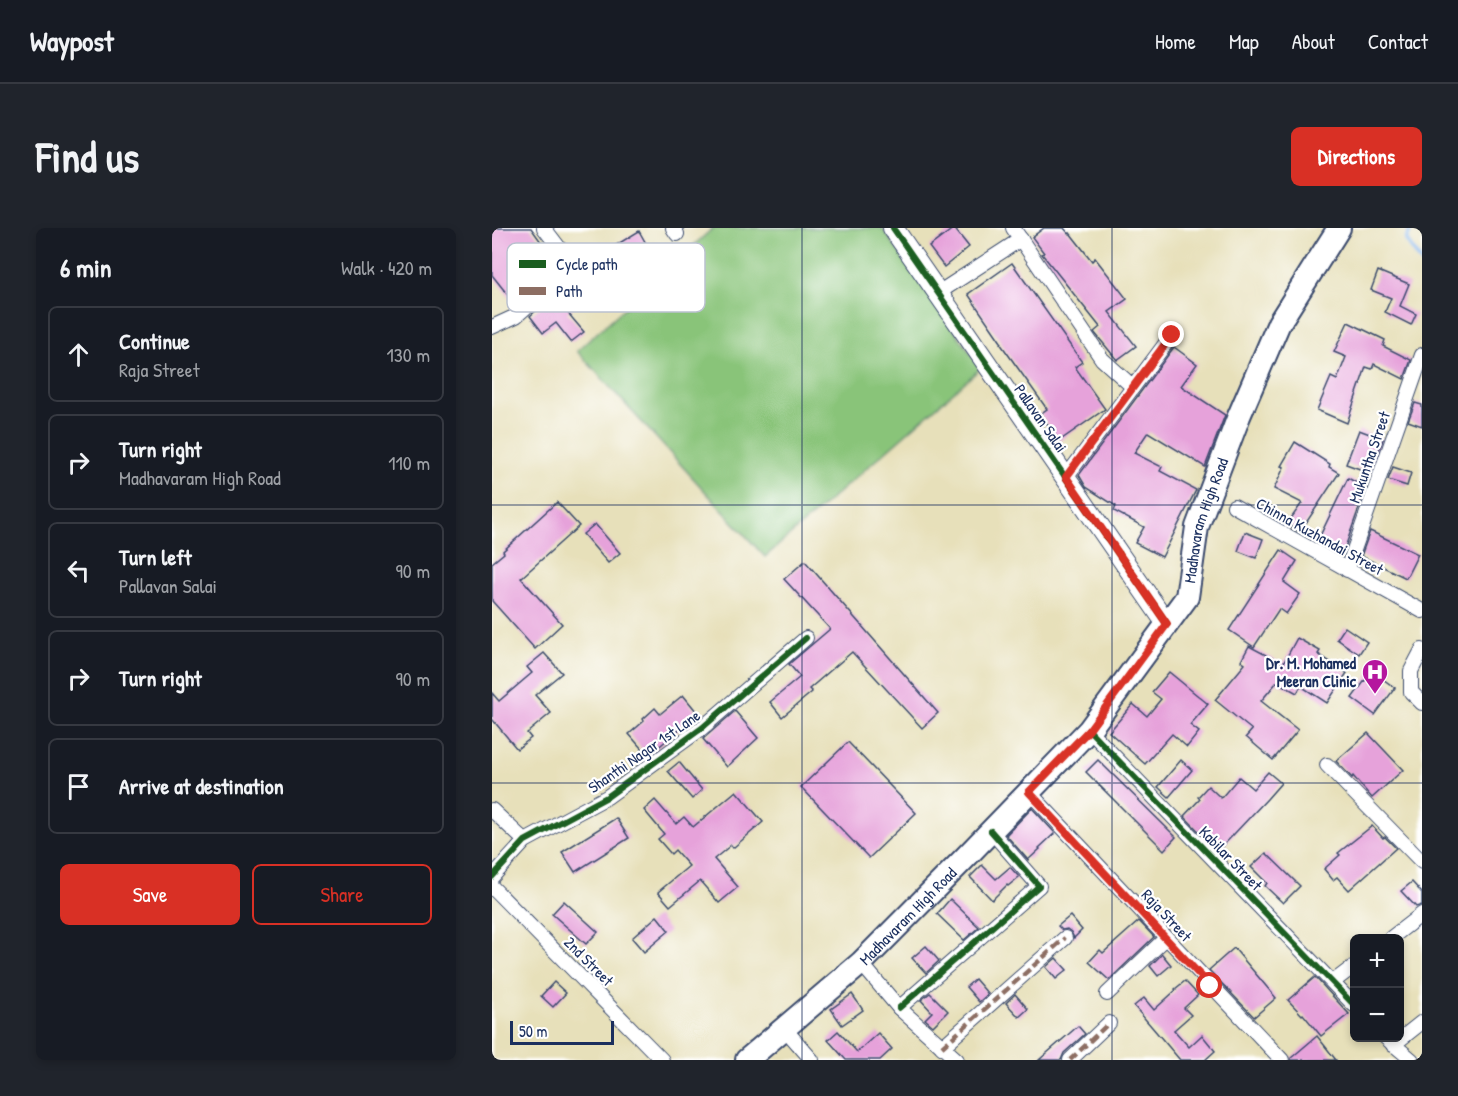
<!DOCTYPE html>
<html lang="en">
<head>
<meta charset="utf-8">
<style>
  body { margin:0; font-family:"Patrick Hand",sans-serif; background:#20242c; color:#f1f3f6 }
  .controls { position:absolute; right:18px; bottom:18px; display:grid; overflow:hidden; border-radius:9px; box-shadow:0 3px 9px #0003 }
  .controls button { width:54px; height:54px; display:grid; place-items:center; padding:0; border:0; border-bottom:2px solid #363941; background:#171b24; color:#f1f3f6; font:30px sans-serif }
  .scale { position:absolute; left:18px; bottom:15px; width:104px; box-sizing:border-box; padding-left:6px; border:3px solid #1b2f5e; border-top:0; font-size:16px; line-height:21px; white-space:nowrap; color:#1b2f5e; -webkit-text-stroke:4px #fff; paint-order:stroke }
  .stop { position:absolute; width:18px; height:18px; margin:-14px; border:4px solid #d93025; border-radius:50%; background:#fff }
  .stop.end { background:#d93025; border-color:#fff; box-shadow:0 2px 6px #0008 }
  .list { margin:0; padding:0; list-style:none }
  h2 { display:flex; justify-content:space-between; align-items:center; height:78px; margin:0; padding:0 24px; font-size:26px }
  h2 small { font-size:20px; font-weight:400; color:#9ea1a6 }
  .list li { display:grid; grid-template-columns:39px 1fr auto; gap:18px; align-items:center; box-sizing:border-box; height:96px; margin:0 12px 12px; padding:0 12px; border:2px solid #363941; border-radius:9px }
  .list b { display:block; font-size:22px; white-space:nowrap }
  .list p { margin:0; font-size:20px; white-space:nowrap; color:#9ea1a6 }
  .list em { font-size:20px; font-style:normal; color:#9ea1a6 }
  .actions { display:flex; gap:12px; padding:18px 24px }
  .actions a { flex:1; padding:14px 0; border:2px solid #d93025; border-radius:9px; text-align:center; font-size:21px; color:#d93025 }
  .actions .main { background:#d93025; color:#fff }
  .icon { flex:none; width:33px; height:33px; fill:none; stroke:currentColor; stroke-width:2; stroke-linecap:round; stroke-linejoin:round }
  .map { position:relative; flex:none; width:930px; height:832px; overflow:hidden; border-radius:9px }
  header { display:flex; align-items:center; gap:36px; box-sizing:border-box; height:84px; padding:0 30px; background:#171b24; border-bottom:2px solid #363941 }
  header strong { font-size:28px }
  nav { display:flex; gap:33px; margin-inline-start:auto; font-size:21px }
  .intro { display:flex; align-items:center; justify-content:space-between; box-sizing:border-box; height:144px; padding:0 36px }
  h1 { margin:0; font-size:42px }
  .button { padding:15px 27px; border-radius:9px; background:#d93025; color:#fff; font-size:21px; font-weight:700 }
  main { display:flex; gap:36px; padding:0 36px }
  aside { flex:1; background:#171b24; border-radius:9px; box-shadow:0 3px 9px #0003 }
  .map>svg:first-child { display:block }
</style>
</head>
<body>
<header>
<strong>Waypost</strong>
<nav><a>Home</a><a>Map</a><a>About</a><a>Contact</a></nav>
</header>
<div class="intro"><h1>Find us</h1><a class="button">Directions</a></div>
<main>
<aside>
<h2>6 min<small>Walk · 420 m</small></h2>
<ul class="list">
<li><svg class="icon" aria-label="ahead" viewBox="0 0 24 24"><path d="M12 20V5M6 11l6-6 6 6"/></svg><div><b>Continue</b><p>Raja Street</p></div><em>130 m</em></li>
<li><svg class="icon" aria-label="right" viewBox="0 0 24 24"><path d="M7 20v-9h11M14 6l5 5-5 5"/></svg><div><b>Turn right</b><p>Madhavaram High Road</p></div><em>110 m</em></li>
<li><svg class="icon" aria-label="left" viewBox="0 0 24 24"><path d="M17 20v-9H6M10 6l-5 5 5 5"/></svg><div><b>Turn left</b><p>Pallavan Salai</p></div><em>90 m</em></li>
<li><svg class="icon" aria-label="right" viewBox="0 0 24 24"><path d="M7 20v-9h11M14 6l5 5-5 5"/></svg><div><b>Turn right</b></div><em>90 m</em></li>
<li><svg class="icon" aria-label="arrive" viewBox="0 0 24 24"><path d="M6 21V4h12l-3 4 3 4H6"/></svg><div><b>Arrive at destination</b></div></li>
</ul>
<div class="actions"><a class="main">Save</a><a>Share</a></div>
</aside>
<div class="map">
<svg width="930" height="832" viewBox="0 0 930 832">
  <rect width="100%" height="100%" fill="#fff"/>
  <filter id="ink" filterUnits="userSpaceOnUse"><feTurbulence type="fractalNoise" baseFrequency=".0167" numOctaves="2"/><feDisplacementMap in="SourceGraphic" scale="12" xChannelSelector="R" yChannelSelector="G"/><feConvolveMatrix kernelMatrix="1 2 1 2 8 2 1 2 1" color-interpolation-filters="sRGB"/></filter>
  <filter id="wash" filterUnits="userSpaceOnUse"><feTurbulence type="fractalNoise" baseFrequency=".008" numOctaves="4" result="noise"/><feDisplacementMap in="SourceGraphic" scale="24" xChannelSelector="R" yChannelSelector="G"/><feGaussianBlur stdDeviation="1.35" result="paint"/><feColorMatrix in="noise" values="0 0 0 0 0 0 0 0 0 0 0 0 0 0 0 0 0 1.4 0 .05"/><feComposite in="paint" operator="in"/></filter>
  <g filter="url(#wash)">
    <rect width="100%" height="100%" fill="#e7e0ba"/>
    <polygon fill="#89c479" stroke="#527a6c" stroke-width="1.5" points="221,0 390,0 489,140 273,329 85,123"/>
    <g fill="none" stroke-linecap="round" stroke-linejoin="round">
      <polyline stroke="#7fb4ee" stroke-width="4" points="919,0 914,12 930,35"/>
    </g>
    <g id="blocks">
      <g fill="#e6a2da">
        <polygon points="0,0 39,0 52,18 49,20 62,34 39,55 43,59 26,74 23,76 0,47"/>
        <polygon points="462,0 477,19 452,39 437,19"/>
        <polygon points="552,0 572,0 577,6 578,5 600,33 603,30 635,71 617,84 644,118 625,132 602,104 608,99 550,26 552,25 540,9"/>
        <polygon points="147,3 156,19 170,33 138,63 119,76 108,60 136,41 121,19"/>
        <polygon points="520,35 590,134 583,139 613,181 567,213 548,186 555,181 508,115 509,114 476,66"/>
        <polygon points="886,43 917,56 908,78 924,86 919,97 893,84 899,70 879,62"/>
        <polygon points="79,51 94,70 75,84 92,104 79,114 64,95 51,105 38,88"/>
        <polygon points="856,94 893,112 891,118 919,132 912,151 882,136 880,141 874,139 855,195 825,182 839,149 845,152 854,129 842,124"/>
        <polygon points="682,119 705,136 689,158 733,187 713,239 656,204 642,225 670,239 668,243 704,262 670,329 643,315 652,299 622,283 624,278 594,259 587,247"/>
        <polygon points="923,175 930,177 930,198 916,193"/>
        <polygon points="867,202 891,211 879,245 854,236"/>
        <polygon points="803,214 838,236 837,239 847,245 808,304 795,296 810,275 782,261 792,239 789,238"/>
        <polygon points="901,239 919,245 915,258 896,252"/>
        <polygon points="856,250 874,260 850,328 825,314"/>
        <polygon points="65,274 87,298 29,350 70,396 43,421 0,373 0,335 12,325 11,323"/>
        <polygon points="103,296 128,325 116,335 91,306"/>
        <polygon points="878,303 926,326 914,350 869,328"/>
        <polygon points="753,304 771,311 764,330 746,323"/>
        <polygon points="789,322 805,333 792,354 808,366 794,386 787,381 762,419 737,402"/>
        <polygon points="313,333 446,485 430,500 360,424 317,461 320,464 290,489 278,474 308,449 297,436 338,401 292,351"/>
        <polygon points="853,399 875,414 867,426 845,411"/>
        <polygon points="805,410 828,423 826,426 855,445 835,475 809,458 805,465 785,454 769,473 806,502 781,532 754,509 760,502 723,472 753,436 749,433 757,418 791,436"/>
        <polygon points="52,425 70,445 43,467 59,485 35,505 39,510 25,521 0,491 0,465 7,473 40,445 35,439"/>
        <polygon points="880,443 903,460 883,487 860,470"/>
        <polygon points="677,444 716,476 698,497 707,504 695,519 680,506 653,536 617,504 641,476 655,488 669,471 660,464"/>
        <polygon points="191,467 209,489 199,497 196,494 156,528 137,506 152,493 151,491 163,480 168,486"/>
        <polygon points="243,483 266,510 235,539 211,511"/>
        <polygon points="876,505 911,542 880,570 861,548 860,550 844,533"/>
        <polygon points="356,514 424,585 377,630 309,559"/>
        <polygon points="606,532 684,609 672,622 594,544"/>
        <polygon points="689,532 700,542 677,569 666,559"/>
        <polygon points="187,534 210,562 200,571 176,543"/>
        <polygon points="776,544 789,555 775,571 726,623 692,588 708,571 706,569 716,558 729,570 747,549 761,561"/>
        <polygon points="244,563 271,594 241,620 239,617 222,631 246,659 227,675 208,653 178,678 166,664 197,638 183,622 179,626 166,611 172,606 152,582 163,572 184,596 192,589 201,599"/>
        <polygon points="540,580 563,605 547,620 548,621 536,632 514,607"/>
        <polygon points="124,590 137,610 83,644 70,624"/>
        <polygon points="880,598 891,610 893,609 904,620 857,662 845,649 841,652 832,641 848,627 846,625"/>
        <polygon points="774,625 808,658 791,675 773,658 775,655 759,639"/>
        <polygon points="490,637 504,651 518,639 527,649 516,658 515,657 500,672 478,649"/>
        <polygon points="920,654 930,665 930,677 924,679 909,663"/>
        <polygon points="458,671 487,699 472,712 445,686"/>
        <polygon points="72,673 106,704 94,716 60,686"/>
        <polygon points="165,688 177,703 152,724 140,710"/>
        <polygon points="578,688 590,702 582,710 579,704 575,701 570,702 566,698"/>
        <polygon points="647,693 662,709 617,752 597,734 608,722 611,725"/>
        <polygon points="434,718 447,733 434,745 420,730"/>
        <polygon points="742,720 784,770 762,789 717,742"/>
        <polygon points="670,726 679,737 666,748 658,738"/>
        <polygon points="564,730 575,742 564,751 554,739"/>
        <polygon points="823,749 857,786 829,808 811,786 810,787 796,772"/>
        <polygon points="483,751 496,766 487,774 474,759"/>
        <polygon points="693,753 706,767 692,780 699,787 682,802 697,819 710,807 723,823 713,832 688,832 642,778 652,770 662,782 684,762 683,761"/>
        <polygon points="62,754 74,765 61,779 49,768"/>
        <polygon points="438,765 456,783 441,798 433,791 440,784 429,772"/>
        <polygon points="360,766 371,782 350,797 339,781"/>
        <polygon points="523,766 536,781 527,789 514,775"/>
        <polygon points="586,798 593,806 572,825 569,832 547,832"/>
        <polygon points="346,803 365,824 386,805 400,821 388,832 354,832 336,812"/>
        <polygon points="825,808 844,832 799,832 799,830"/>
      </g>
    </g>
  </g>
  <g filter="url(#ink)">
    <use href="#blocks" fill-opacity="0" stroke="#3a4a6c" stroke-width="1.5"/>
    <g fill="none" stroke-linecap="round" stroke-linejoin="round">
      <g stroke="#3a4a6c" stroke-width="16">
        <g id="street">
          <polyline points="181,0 185,6"/>
          <polyline points="521,0 610,131 641,159"/>
          <polyline points="446,65 529,11"/>
          <polyline points="0,99 24,88 81,38 52,0"/>
          <polyline points="574,249 680,107"/>
          <polyline points="742,278 930,383"/>
          <polyline points="855,342 930,127"/>
          <polyline points="930,422 919,443 919,464 930,475"/>
          <polyline points="597,502 862,777"/>
          <polyline points="835,537 930,634"/>
          <polyline points="537,564 790,832"/>
          <polyline points="0,582 33,613"/>
          <polyline points="0,649 33,613 115,569 210,500 314,410"/>
          <polyline points="0,659 170,832"/>
          <polyline points="899,710 930,686"/>
          <polyline points="369,735 407,780 465,832"/>
          <polyline points="841,754 862,738"/>
          <polyline points="615,766 674,710"/>
          <polyline points="407,780 547,658 499,603"/>
          <polyline points="292,800 320,832"/>
          <polyline points="894,810 920,832"/>
          <polyline points="901,817 930,794"/>
          <polyline points="450,819 573,710"/>
          <polyline points="578,832 617,795"/>
        </g>
      </g>
      <g stroke="#3a4a6c" stroke-width="22">
        <polyline id="secondary" points="401,0 675,396"/>
      </g>
      <g stroke="#3a4a6c" stroke-width="26">
        <g id="primary">
          <path id="s1" d="M255 832 369 735 469 634 597 502 695 369 705 299 747 188 787 95 847 0"/>
        </g>
      </g>
      <use href="#street" stroke="#fff" stroke-width="14"/>
      <use href="#secondary" stroke="#fff" stroke-width="20"/>
      <use href="#primary" stroke="#fff" stroke-width="22"/>
      <g stroke="#8d6e63" stroke-width="4.5" stroke-dasharray="9 4.5" stroke-linecap="butt">
        <polyline points="450,819 573,710"/>
        <polyline points="578,832 617,795"/>
      </g>
      <g stroke="#fff" stroke-width="10">
        <g id="cycleway">
          <polyline points="401,0 675,396"/>
          <polyline points="597,502 862,777"/>
          <polyline points="0,649 33,613 115,569 210,500 314,410"/>
          <polyline points="407,780 547,658 499,603"/>
        </g>
      </g>
      <use href="#cycleway" stroke="#1b5e20" stroke-width="6"/>
    </g>
  </g>
  <g fill="none" stroke-linecap="round" stroke-linejoin="round" filter="url(#ink)">
    <polyline stroke="#d93025" stroke-width="8" points="680,107 574,249 675,396 597,502 537,564 718,758"/>
  </g>
  <path fill="none" stroke="#1b2f5e" stroke-width="1.5" stroke-opacity="0.55" d="M310 0V832M620 0V832M0 277H930M0 555H930"/>
  <defs>
    <g id="hospital-pin" transform="scale(1.35)"><path d="M0 17L-7.5 6A9.5 9.5 0 1 1 7.5 6Z" fill="#b5179e" stroke="#fff"/><path d="M-5-5h3v3.5h4V-5h3V5h-3V1.5h-4V5h-3Z" fill="#fff"/></g>
  </defs>
  <g fill-rule="evenodd">
    <use href="#hospital-pin" x="883" y="444"/>
  </g>
  <g text-anchor="middle" stroke-width="4.5" stroke-linejoin="round" paint-order="stroke">
    <g font-size="16" fill="#1b2f5e" stroke="#fff">
      <text transform="translate(549 190) rotate(55)" y="6">Pallavan Salai</text>
      <text transform="translate(877 229) rotate(-71)" y="6">Mukuntha Street</text>
      <text dy="6" stroke="none"><textPath href="#s1" startOffset="720">Madhavaram High Road</textPath></text>
      <text transform="translate(828 308) rotate(29)" y="6">Chinna Kuzhandai Street</text>
      <text transform="translate(152 523) rotate(-35)" y="6">Shanthi Nagar 1st Lane</text>
      <text transform="translate(739 630) rotate(46)" y="6">Kabilar Street</text>
      <text transform="translate(675 687) rotate(47)" y="6">Raja Street</text>
      <text dy="6" stroke="none"><textPath href="#s1" startOffset="216">Madhavaram High Road</textPath></text>
      <text transform="translate(97 733) rotate(45)" y="6">2nd Street</text>
    </g>
    <g font-size="16" font-weight="bold" fill="#1b2f5e" stroke="#fff" text-anchor="end">
      <text x="864" y="441">Dr. M. Mohamed<tspan x="864" dy="18">Meeran Clinic</tspan></text>
    </g>
  </g>
  <rect x="15" y="15" width="198" height="69" rx="9" fill="#fff" stroke="#bbc1cf" stroke-width="1.5"/>
  <rect x="27" y="32" width="27" height="8" fill="#1b5e20"/>
  <rect x="27" y="59" width="27" height="8" fill="#8d6e63"/>
  <g font-size="16" fill="#1b2f5e">
    <text x="64" y="42">Cycle path</text>
    <text x="64" y="69">Path</text>
  </g>
</svg>
<div class="controls">
<button>+</button>
<button>−</button>
</div>
<div class="scale">50 m</div>
<div class="stop" style="left:718px;top:758px"></div>
<div class="stop end" style="left:680px;top:107px"></div>
</div>
</main>
</body>
</html>
